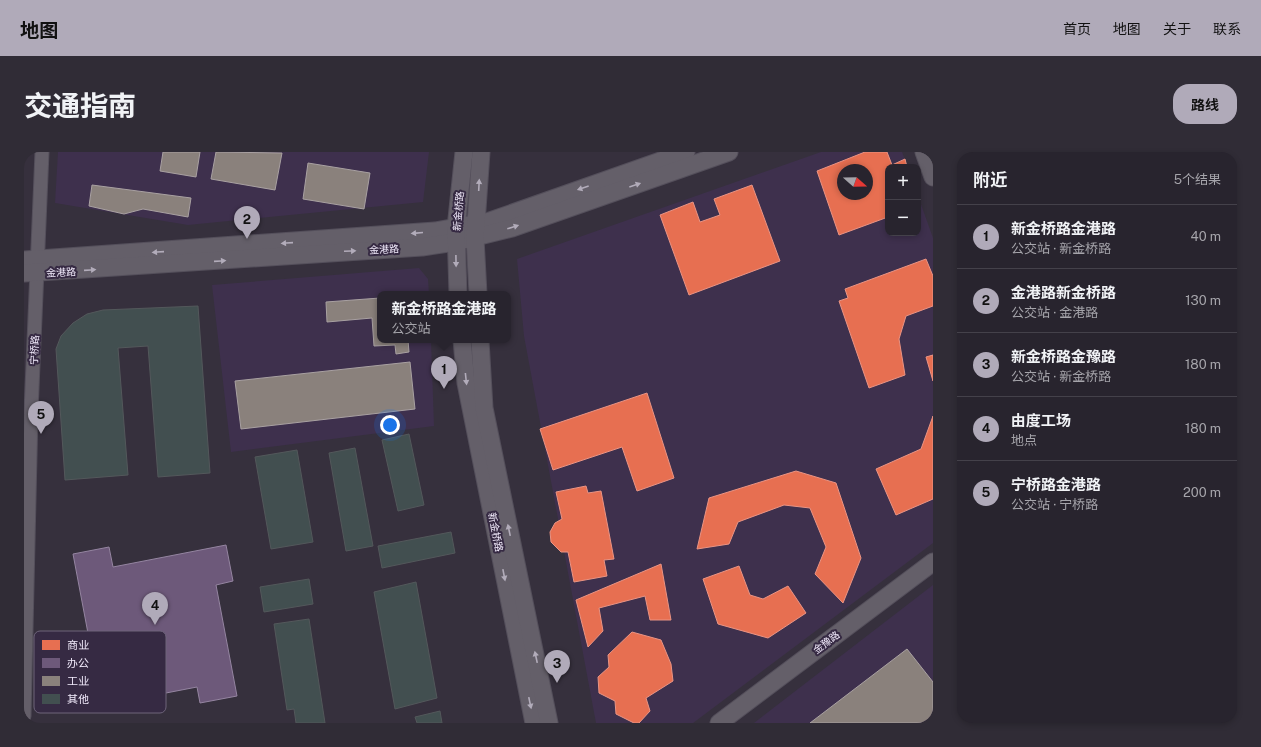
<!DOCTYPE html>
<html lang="zh">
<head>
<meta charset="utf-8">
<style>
  body { margin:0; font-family:"Public Sans","Noto Sans SC",sans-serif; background:#302c36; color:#f1f3f6 }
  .controls { position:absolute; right:12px; top:12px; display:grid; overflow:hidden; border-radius:8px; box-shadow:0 2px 6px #0003 }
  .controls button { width:36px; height:36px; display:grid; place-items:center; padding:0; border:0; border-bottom:1px solid #44414a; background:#28242e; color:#f1f3f6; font:20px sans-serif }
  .compass { position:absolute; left:813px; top:12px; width:36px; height:36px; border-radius:50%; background:#28242e; box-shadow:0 2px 6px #0003; rotate:110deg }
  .you { position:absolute; left:366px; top:273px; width:14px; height:14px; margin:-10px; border:3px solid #fff; border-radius:50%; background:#1a73e8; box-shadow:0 0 0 6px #1a73e833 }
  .badge { display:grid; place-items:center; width:26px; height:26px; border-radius:50%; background:#b0aab9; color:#111; font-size:13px; font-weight:700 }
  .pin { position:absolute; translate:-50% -33px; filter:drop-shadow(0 1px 2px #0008) }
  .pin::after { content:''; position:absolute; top:21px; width:14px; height:12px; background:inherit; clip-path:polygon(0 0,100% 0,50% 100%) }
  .popup { position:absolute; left:353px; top:139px; width:134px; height:52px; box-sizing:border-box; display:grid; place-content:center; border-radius:8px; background:#28242e; filter:drop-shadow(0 1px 3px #0005); font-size:13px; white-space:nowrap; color:#a5a4aa }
  .popup b { font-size:15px; color:#f1f3f6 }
  .popup::after { content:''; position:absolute; left:50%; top:100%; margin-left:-8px; border:8px solid transparent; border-top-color:#28242e }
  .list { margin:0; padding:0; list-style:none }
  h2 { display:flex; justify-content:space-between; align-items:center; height:52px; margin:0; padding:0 16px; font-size:17px }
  h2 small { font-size:13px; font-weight:400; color:#a5a4aa }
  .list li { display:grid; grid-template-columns:26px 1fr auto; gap:12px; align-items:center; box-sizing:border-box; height:64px; padding:0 16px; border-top:1px solid #44414a }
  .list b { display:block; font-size:15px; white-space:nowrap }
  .list p { margin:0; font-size:13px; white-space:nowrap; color:#a5a4aa }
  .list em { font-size:13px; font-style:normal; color:#a5a4aa }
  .map { position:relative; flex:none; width:909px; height:571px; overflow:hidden; border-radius:16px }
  header { display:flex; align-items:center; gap:24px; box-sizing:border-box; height:56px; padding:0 20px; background:#b0aab9; color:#111 }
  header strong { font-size:19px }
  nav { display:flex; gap:22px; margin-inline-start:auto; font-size:14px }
  .intro { display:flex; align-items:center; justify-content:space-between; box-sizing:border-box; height:96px; padding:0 24px }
  h1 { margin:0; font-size:28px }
  .button { padding:10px 18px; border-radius:16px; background:#b0aab9; color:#111; font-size:14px; font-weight:700 }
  main { display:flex; gap:24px; padding:0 24px }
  aside { flex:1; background:#28242e; border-radius:16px; box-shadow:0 2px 6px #0003 }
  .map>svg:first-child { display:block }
</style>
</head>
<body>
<header>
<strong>地图</strong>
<nav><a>首页</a><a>地图</a><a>关于</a><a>联系</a></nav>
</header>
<div class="intro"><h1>交通指南</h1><a class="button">路线</a></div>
<main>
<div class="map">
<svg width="909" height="571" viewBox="0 0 909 571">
  <rect width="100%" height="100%" fill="#36303d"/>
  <g fill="#3e304d" fill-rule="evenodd">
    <polygon points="34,0 405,0 399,50 164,73 31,51"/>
    <path d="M797 0H878L884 15H864V81H894V44L909 86V391L669 571H572L500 184 493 107ZM819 18H843V42H819Z"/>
    <polygon points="395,116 404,127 405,142 356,142 356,188 407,188 410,274 207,300 188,133"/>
    <polygon points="909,433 909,571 730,571"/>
  </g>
  <g fill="#e76f51" stroke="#ea9484" fill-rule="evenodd">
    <path d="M841 0H863L868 13 881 7 883 15H864V65L815 83 793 19ZM819 18H843V42H819Z"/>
    <polygon points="728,33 756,109 665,143 636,63 669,50 676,70 696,63 690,47"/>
    <polygon points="902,107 909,124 909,154 882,164 875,187 881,223 845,236 815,149 824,146 821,137"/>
    <polygon points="909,203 909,229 902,205"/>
    <polygon points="623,241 650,326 613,339 598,295 529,318 516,277"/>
    <polygon points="909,264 909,347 872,363 852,317 897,297"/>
    <polygon points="772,319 812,331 837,406 819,451 791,422 802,395 786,356 760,353 714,370 705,392 673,397 685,346"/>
    <polygon points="562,334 564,341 577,339 590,407 580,408 583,424 550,430 544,400 537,400 527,390 526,380 531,371 538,367 532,340"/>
    <polygon points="637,412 647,468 626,468 621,444 575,456 579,479 564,495 552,448"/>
    <polygon points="715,414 726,443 739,447 764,434 782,461 744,486 694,472 679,427"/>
    <polygon points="608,480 637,488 647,512 649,529 622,546 626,559 615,571 610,571 592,562 591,549 575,541 574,525 585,515 584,503"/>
  </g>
  <polygon fill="#6d597a" stroke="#9585a1" points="202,393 209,429 192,433 213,544 176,551 173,535 59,557 52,517 70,513 49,402 85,395 89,415"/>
  <g fill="#8a817c" stroke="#a9a1a2">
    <polygon points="139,0 176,0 172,25 136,19"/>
    <polygon points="192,0 258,1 251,38 187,27"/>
    <polygon points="284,11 346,21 340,57 279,47"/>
    <polygon points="68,33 167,46 164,65 119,57 100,62 65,54"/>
    <polygon points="356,146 356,188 384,188 385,200 372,202 371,193 350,194 348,166 303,170 302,150"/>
    <polygon points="386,210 391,257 217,277 211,229"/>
    <polygon points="883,497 909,530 909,571 786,571"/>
  </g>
  <g fill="#424f50" stroke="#53585b">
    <polygon points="174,154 186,321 134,325 124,194 94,196 104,323 41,328 32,197 37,184 49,171 63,162 79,158"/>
    <polygon points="385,282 400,353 374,359 358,288"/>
    <polygon points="331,296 349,394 322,399 305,301"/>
    <polygon points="273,298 289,390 247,397 231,305"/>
    <polygon points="427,380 431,401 358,416 354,394"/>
    <polygon points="285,427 289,452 240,460 236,435"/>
    <polygon points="392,430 413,546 371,557 350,440"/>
    <polygon points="285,467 301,571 272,571 270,557 263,558 250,472"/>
    <polygon points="416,559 418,571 393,571 391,565"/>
  </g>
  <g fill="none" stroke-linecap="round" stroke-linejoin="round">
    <g stroke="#544f5b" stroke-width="15">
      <polyline id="minor" points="0,564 7,260 18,0"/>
    </g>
    <g stroke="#544f5b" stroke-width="19">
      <g id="tertiary">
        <polyline points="900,0 909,25"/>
        <polyline points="0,108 411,79 466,69 662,0"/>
        <polyline points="0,121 398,95 431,90 488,76 705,0"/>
        <polyline points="434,142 432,76 440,0"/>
        <polyline points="454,142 451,86 457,0"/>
        <polyline points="438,188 442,231 510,571"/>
        <polyline points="456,188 460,256 525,571"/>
        <polyline points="695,571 909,410"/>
      </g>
    </g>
    <use href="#minor" stroke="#645f69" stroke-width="13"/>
    <use href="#tertiary" stroke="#645f69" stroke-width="17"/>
  </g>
  <defs><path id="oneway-solid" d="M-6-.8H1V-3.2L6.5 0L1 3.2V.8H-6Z"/></defs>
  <g fill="#b2acba">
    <use href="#oneway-solid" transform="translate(455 33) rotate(-87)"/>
    <use href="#oneway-solid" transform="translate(611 33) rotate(-19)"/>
    <use href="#oneway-solid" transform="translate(559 36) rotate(161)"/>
    <use href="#oneway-solid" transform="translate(489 75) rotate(-18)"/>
    <use href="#oneway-solid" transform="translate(393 81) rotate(175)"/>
    <use href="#oneway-solid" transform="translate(263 91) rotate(176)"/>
    <use href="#oneway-solid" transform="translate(326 99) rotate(-3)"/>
    <use href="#oneway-solid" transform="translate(134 100) rotate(176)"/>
    <use href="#oneway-solid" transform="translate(196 109) rotate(-4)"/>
    <use href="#oneway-solid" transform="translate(432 109) rotate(89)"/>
    <use href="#oneway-solid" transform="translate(66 118) rotate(-4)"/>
    <use href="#oneway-solid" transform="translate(442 227) rotate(84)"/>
    <use href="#oneway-solid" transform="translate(485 378) rotate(-102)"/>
    <use href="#oneway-solid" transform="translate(480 423) rotate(79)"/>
    <use href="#oneway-solid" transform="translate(512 505) rotate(-102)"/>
    <use href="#oneway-solid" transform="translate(506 551) rotate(78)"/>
  </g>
  <g text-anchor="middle" stroke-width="4" stroke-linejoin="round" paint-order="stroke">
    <g font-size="10" fill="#f2ebfc" stroke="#362a43">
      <text transform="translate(434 59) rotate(-85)" y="4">新金桥路</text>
      <text transform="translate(360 97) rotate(-3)" y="4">金港路</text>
      <text transform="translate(37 120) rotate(-3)" y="4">金港路</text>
      <text transform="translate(10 198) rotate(-87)" y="4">宁桥路</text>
      <text transform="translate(472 380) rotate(79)" y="4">新金桥路</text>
      <text transform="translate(802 490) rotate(-37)" y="4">金豫路</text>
    </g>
  </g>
  <rect x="10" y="479" width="132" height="82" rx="6" fill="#362a43" stroke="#6e647a" stroke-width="1"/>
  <rect x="18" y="488" width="18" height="10" fill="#e76f51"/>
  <rect x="18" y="506" width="18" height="10" fill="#6d597a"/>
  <rect x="18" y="524" width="18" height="10" fill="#8a817c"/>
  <rect x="18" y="542" width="18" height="10" fill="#424f50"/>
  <g font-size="11" fill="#f2ebfc">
    <text x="43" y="497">商业</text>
    <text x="43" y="515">办公</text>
    <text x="43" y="533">工业</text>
    <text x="43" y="551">其他</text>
  </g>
</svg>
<div class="controls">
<button>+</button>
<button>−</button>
</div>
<svg class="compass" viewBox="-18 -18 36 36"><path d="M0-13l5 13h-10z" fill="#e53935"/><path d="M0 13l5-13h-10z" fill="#a5a4aa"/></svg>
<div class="you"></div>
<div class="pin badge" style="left:420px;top:237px">1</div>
<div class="popup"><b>新金桥路金港路</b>公交站</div>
<div class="pin badge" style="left:223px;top:87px">2</div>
<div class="pin badge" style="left:533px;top:531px">3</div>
<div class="pin badge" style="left:131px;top:473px">4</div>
<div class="pin badge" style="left:17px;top:282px">5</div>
</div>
<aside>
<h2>附近<small>5个结果</small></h2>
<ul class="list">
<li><span class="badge">1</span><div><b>新金桥路金港路</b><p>公交站 · 新金桥路</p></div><em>40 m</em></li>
<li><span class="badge">2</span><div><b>金港路新金桥路</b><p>公交站 · 金港路</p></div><em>130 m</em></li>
<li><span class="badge">3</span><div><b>新金桥路金豫路</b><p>公交站 · 新金桥路</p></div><em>180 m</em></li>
<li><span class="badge">4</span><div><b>由度工场</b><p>地点</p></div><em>180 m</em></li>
<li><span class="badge">5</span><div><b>宁桥路金港路</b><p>公交站 · 宁桥路</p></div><em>200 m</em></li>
</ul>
</aside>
</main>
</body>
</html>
